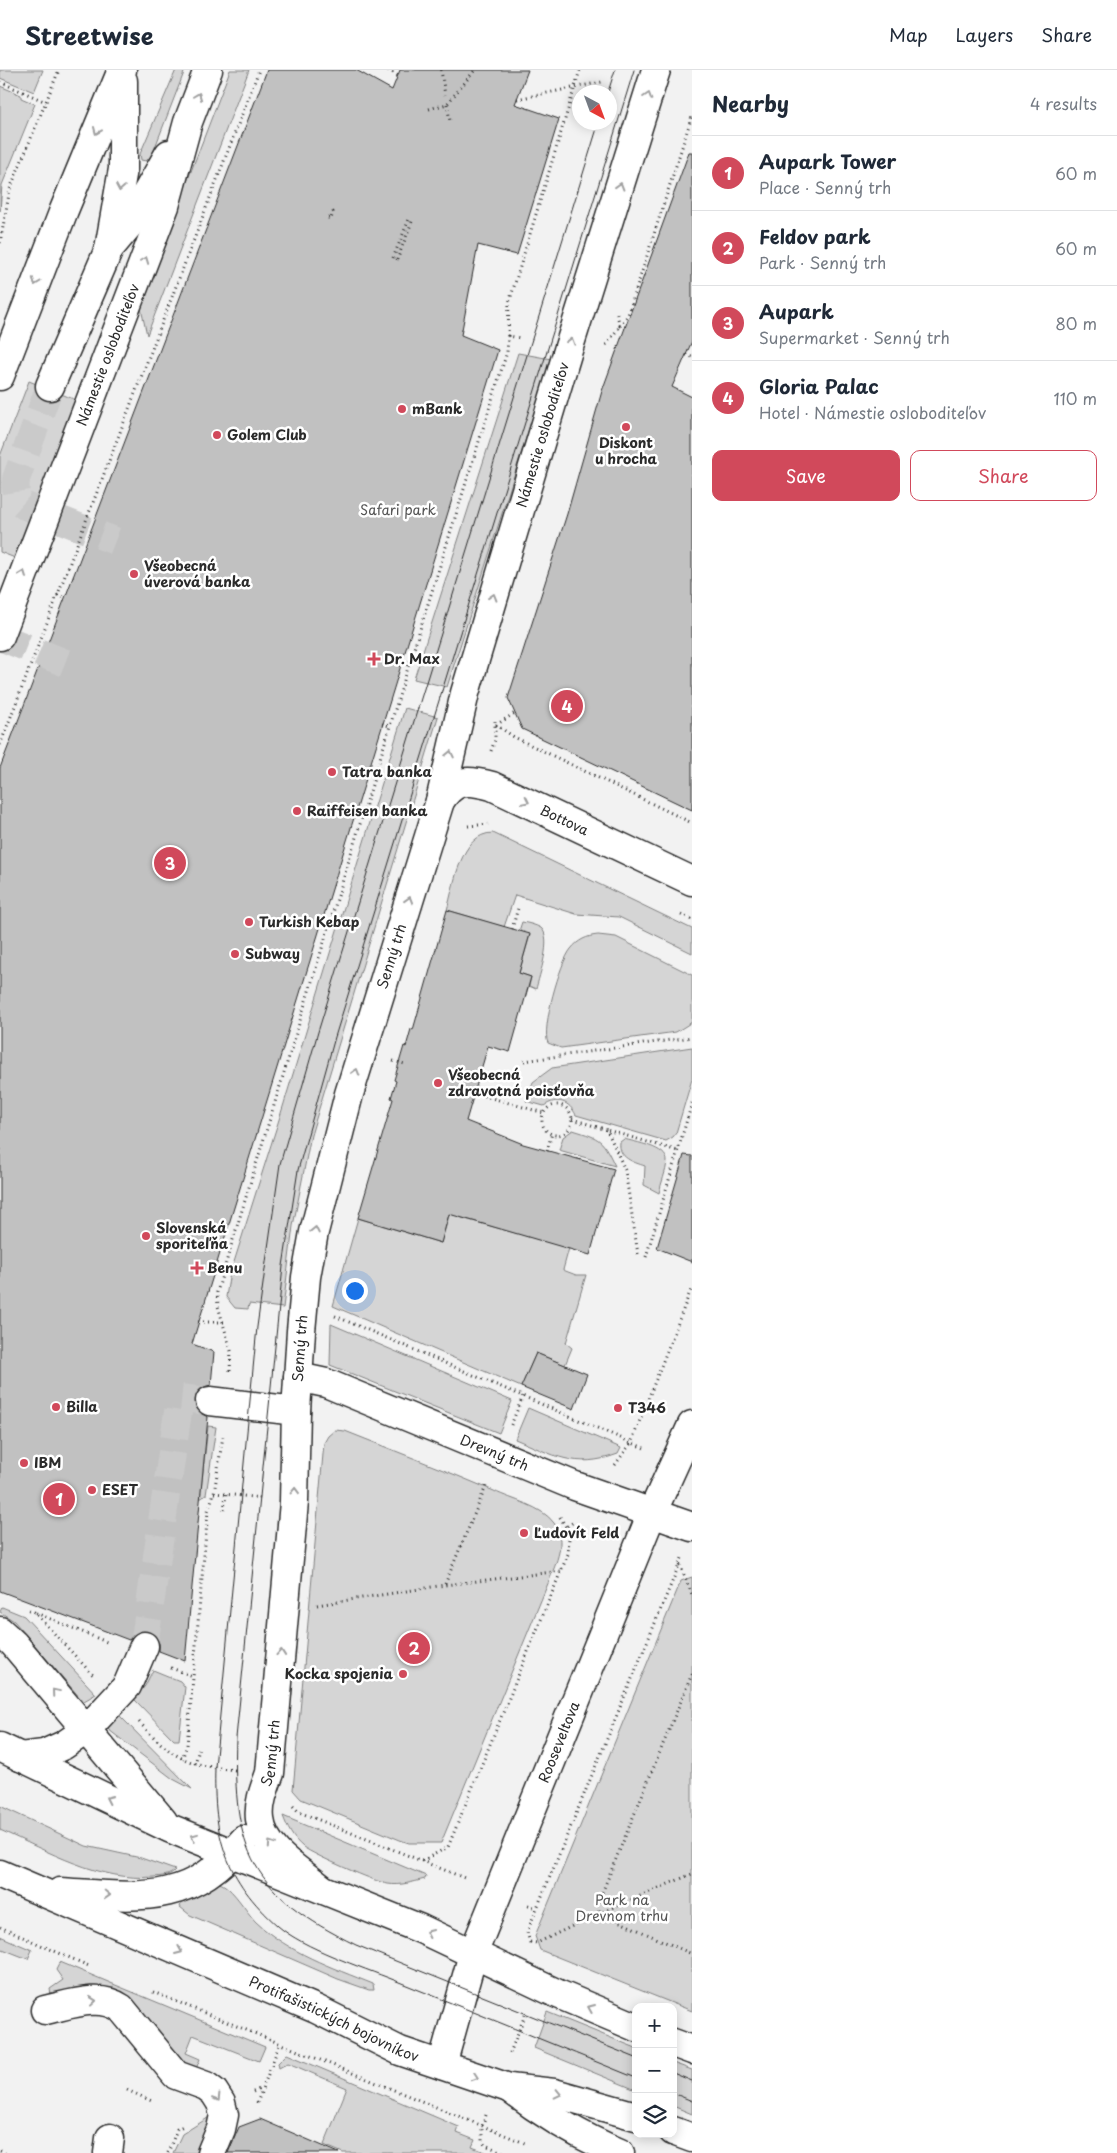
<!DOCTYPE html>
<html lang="en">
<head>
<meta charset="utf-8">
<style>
  body { margin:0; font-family:"Playpen Sans",sans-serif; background:#f2f2f3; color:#1f2937 }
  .controls { position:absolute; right:15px; bottom:15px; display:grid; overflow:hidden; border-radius:10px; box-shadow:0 2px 12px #0003 }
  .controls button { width:45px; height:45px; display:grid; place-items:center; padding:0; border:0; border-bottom:1px solid #e0e1e3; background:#fff; color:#1f2937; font:25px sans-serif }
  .compass { position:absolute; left:572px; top:15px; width:45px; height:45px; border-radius:50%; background:#fff; box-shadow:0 2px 12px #0003; rotate:139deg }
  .you { position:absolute; left:354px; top:1220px; width:18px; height:18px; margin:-12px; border:4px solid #fff; border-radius:50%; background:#1a73e8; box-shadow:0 0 0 8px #1a73e833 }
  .badge { display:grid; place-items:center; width:32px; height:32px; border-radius:50%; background:#d1495b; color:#fff; font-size:16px; font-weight:700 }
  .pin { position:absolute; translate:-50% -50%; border:2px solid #fff; box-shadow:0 1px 5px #0006 }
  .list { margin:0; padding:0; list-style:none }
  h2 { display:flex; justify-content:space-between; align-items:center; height:65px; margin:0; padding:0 20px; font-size:21px }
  h2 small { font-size:16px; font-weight:400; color:#747a83 }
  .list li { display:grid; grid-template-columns:32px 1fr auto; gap:15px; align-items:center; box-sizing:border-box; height:75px; padding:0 20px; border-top:1px solid #e0e1e3 }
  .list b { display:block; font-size:19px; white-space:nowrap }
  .list p { margin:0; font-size:16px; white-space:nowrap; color:#747a83 }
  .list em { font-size:16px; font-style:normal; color:#747a83 }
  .actions { display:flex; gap:10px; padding:15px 20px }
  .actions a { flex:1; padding:11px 0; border:1px solid #d1495b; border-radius:10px; text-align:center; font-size:18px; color:#d1495b }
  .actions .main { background:#d1495b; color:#fff }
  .icon { flex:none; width:28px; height:28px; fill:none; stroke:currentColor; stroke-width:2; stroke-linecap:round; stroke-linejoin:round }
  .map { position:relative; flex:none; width:692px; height:2083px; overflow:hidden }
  header { display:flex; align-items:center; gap:30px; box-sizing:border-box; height:70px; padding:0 25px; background:#fff; border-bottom:1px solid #e0e1e3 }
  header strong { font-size:24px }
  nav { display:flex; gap:28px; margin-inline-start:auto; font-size:18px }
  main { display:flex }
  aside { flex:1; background:#fff }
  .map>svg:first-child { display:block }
</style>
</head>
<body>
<header>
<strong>Streetwise</strong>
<nav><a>Map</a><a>Layers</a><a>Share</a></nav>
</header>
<main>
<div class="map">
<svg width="692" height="2083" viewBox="0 0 692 2083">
  <rect width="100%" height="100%" fill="#f2f2f2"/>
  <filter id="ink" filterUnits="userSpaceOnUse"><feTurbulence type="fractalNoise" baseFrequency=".02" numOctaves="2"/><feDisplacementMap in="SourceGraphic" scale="10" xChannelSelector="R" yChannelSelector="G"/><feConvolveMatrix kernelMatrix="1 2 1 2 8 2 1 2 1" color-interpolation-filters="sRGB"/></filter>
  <g filter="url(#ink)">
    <g fill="#d5d5d5" stroke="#808080">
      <polygon points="0,0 43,0 34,22 0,8"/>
      <polygon points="176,0 185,0 152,85 146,91 141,90 140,84"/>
      <polygon points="230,0 249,0 147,265 140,234"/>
      <polygon points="0,16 21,25 21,28 35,34 2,115 0,141"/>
      <polygon points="518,283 551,289 447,617 414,609"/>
      <polygon points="29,311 76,330 15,488 0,482 0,386"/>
      <polygon points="405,638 438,647 311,1065 293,1156 283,1238 249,1234 248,1239 235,1238 226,1227 229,1208 282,1040"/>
      <path d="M493 763 692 859V883L619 847 576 844 515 825 504 857 447 840C454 816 460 763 493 763Z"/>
      <path d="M522 852C528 853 536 855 541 858 553 868 539 906 536 919L529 916 531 907 519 903 530 865 519 861Z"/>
      <path d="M598 865 616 867 692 905V952L676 962 561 978 548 973C541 959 560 892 571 879 578 870 587 866 598 865Z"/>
      <path d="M692 977V1009L676 1063 673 1067 666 1071 576 1045C569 1031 557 1027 544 1036L526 1031 533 1012 552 998Z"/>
      <path d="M573 1060C602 1069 602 1069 615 1096L559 1080 563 1067Z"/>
      <path d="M624 1069C634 1072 668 1077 667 1092 666 1102 661 1113 659 1123L644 1115 645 1096C633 1092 618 1088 620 1072Z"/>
      <polygon points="451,1139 462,1148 569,1178 563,1200 576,1205 586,1205 566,1273 572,1278 565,1295 536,1283 521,1317 333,1236 358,1148 441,1173"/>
      <polygon points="331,1254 512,1331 499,1363 330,1295"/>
      <path d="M528 1338 621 1378 618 1384C575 1400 554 1385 515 1369Z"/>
      <polygon points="208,1356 216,1357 206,1425 200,1429"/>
      <path d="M335 1360 345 1361C395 1381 445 1400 494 1421 512 1430 542 1436 554 1453 567 1471 556 1493 549 1511L441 1773H409L400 1770 301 1729 293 1720 324 1373 328 1366Z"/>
      <polygon points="692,1507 692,1941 540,1880 535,1866 681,1511"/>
      <polygon points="2,1537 24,1546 96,1624 84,1631 81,1629 14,1551 0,1542"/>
      <polygon points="153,1600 180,1611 185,1617 179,1670 174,1670 134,1629 145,1616"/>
      <polygon points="119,1645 192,1719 173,1709 109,1660 108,1657"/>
      <path d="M0 1736 86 1776 141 1788 175 1800C170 1806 162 1806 154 1807 100 1812 48 1781 0 1760Z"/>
      <path d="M283 1746 426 1806 425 1809C413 1812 400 1816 388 1814 375 1812 314 1785 303 1777 293 1769 287 1757 283 1746Z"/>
      <path d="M219 1813C232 1816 246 1842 256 1852 289 1883 331 1897 373 1914L374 1920H369L338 1909 190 1845 180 1837 182 1832Z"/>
      <polygon points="0,1866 32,1880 28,1889 0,1878"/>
      <polygon points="60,1892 265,1977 259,1991 193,1965 186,1983 200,1989 195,2001 83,1918 51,1925 50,1919 63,1910 56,1900"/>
      <polygon points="547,1942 636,1978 636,2020 534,1978"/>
      <polygon points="287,1984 459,2057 457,2063 475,2070 472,2077 488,2083 343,2083 324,2075 347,2018 288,1993 279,1998 278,1993"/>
      <polygon points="673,1993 692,2000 692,2044 673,2036"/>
      <polygon points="211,2046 198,2083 173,2083 182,2064"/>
    </g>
    <g fill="#c1c1c1" stroke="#2b2b2b">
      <polygon points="267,0 356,0 392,20 400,0 528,0 515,34 559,49 517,185 478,175 461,265 498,280 192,1274 214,1282 211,1315 204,1317 198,1321 194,1330 196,1337 200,1343 208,1347 185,1591 159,1581 159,1574 157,1567 150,1561 142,1561 135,1563 129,1570 0,1521 0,698"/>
      <polygon points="689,82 692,82 692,271 672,317 692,327 692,740 522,659 508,628 567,444 602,321"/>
      <polygon points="447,840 530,864 519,903 531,907 510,982 488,976 466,1051 523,1074 614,1099 590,1185 449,1144 441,1173 358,1148 393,1029 391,1028 396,1011 394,1010 404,976 406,977 411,959 413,960"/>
      <polygon points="684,1085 692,1086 692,1192 657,1178"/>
      <polygon points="536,1283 587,1304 574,1339 521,1317"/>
      <polygon points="260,2049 339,2083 228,2083 239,2057"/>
    </g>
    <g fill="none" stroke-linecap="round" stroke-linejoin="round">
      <g stroke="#cacaca" stroke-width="28" stroke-dasharray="28 14" stroke-linecap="butt">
        <path d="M50 316 16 409C15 421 15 429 25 436L115 471"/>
        <polyline points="0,567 68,594"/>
        <polyline points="144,1576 180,1328 210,1331"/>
      </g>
      <g stroke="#2b2b2b" stroke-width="31">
        <g id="minor">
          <polyline points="113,174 128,156 169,84"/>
          <polyline points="0,306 64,140 122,0"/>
          <polyline points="50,316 109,179 123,99 123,11"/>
          <path id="s1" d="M0 566 165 136 188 52 208 0"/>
          <path id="s2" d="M440 731C454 709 467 709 492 716L692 811"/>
          <path id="s3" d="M298 1307 326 1313 575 1416 692 1457"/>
          <polyline points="210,1331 296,1341"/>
          <polyline points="0,1561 14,1574 163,1751"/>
          <polyline points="0,1677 169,1758 421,1859 558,1924 636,1957"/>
          <polyline points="20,1687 44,1684 64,1675 86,1660 127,1616 144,1576"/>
          <path id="s4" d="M0 1804 316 1939 400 1981 509 2018 554 2023 636 2046"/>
          <path id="s5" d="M321 1818C299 1800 263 1780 260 1749 258 1733 265 1717 270 1703L294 1432 296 1341 301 1261 306 1207 314 1162 349 1024 440 731 465 623 569 277 656 0"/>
          <path d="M60 1822C139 1827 188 1837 244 1770"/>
          <path d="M45 1940C69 1935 100 1923 121 1938L176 2005 206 2016 214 2022 221 2033 224 2045 221 2059 211 2083"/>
          <polyline points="673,1973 692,1980"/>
          <path id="s6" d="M442 1995 473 1884 652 1443 692 1355"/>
          <path d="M509 2018C544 2045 579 2066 620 2083"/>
          <polyline points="673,2061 692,2068"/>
          <polyline points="108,2083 110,2068"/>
        </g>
      </g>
      <g stroke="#2b2b2b" stroke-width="3" stroke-dasharray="1 4" stroke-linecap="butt">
        <polyline points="388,0 398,6"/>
        <polyline points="441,0 445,25"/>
        <polyline points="0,12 46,32"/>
        <polyline points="517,29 602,12"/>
        <polyline points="447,34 450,51"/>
        <polyline points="429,39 447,34 475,0"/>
        <polyline points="328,148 331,149 333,142 331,141"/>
        <polyline points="0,173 10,119 59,0"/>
        <polyline points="393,188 410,147"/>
        <polyline points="397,190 413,149"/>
        <polyline points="625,257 620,256 628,245 692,46"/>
        <polyline points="508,266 509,233 580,0"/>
        <polyline points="606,275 620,256 616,241"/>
        <polyline points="686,285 692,287"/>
        <polyline points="57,525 66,528"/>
        <polyline points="382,654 390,656"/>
        <polyline points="496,655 514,667 692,753"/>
        <polyline points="496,655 515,643"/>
        <polyline points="0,675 259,0"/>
        <polyline points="491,681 495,670 495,651"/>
        <polyline points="468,756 488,754"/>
        <polyline points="681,845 692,850"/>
        <polyline points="512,859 518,838"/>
        <polyline points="393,991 405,994"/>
        <polyline points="524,991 692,967"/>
        <polyline points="474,1023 544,1043"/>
        <circle cx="557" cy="1050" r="15"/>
        <polyline points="572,1049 607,1060"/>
        <polyline points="547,1081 552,1063"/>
        <polyline points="638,1184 625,1100 607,1060 678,1081"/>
        <polyline points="646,1187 692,1033"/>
        <polyline points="335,1246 644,1378"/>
        <polyline points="198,1252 224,1252"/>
        <polyline points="230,1301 231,1281 218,1236 217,1222 401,620 507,282 508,266 521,268"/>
        <polyline points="511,1355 523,1326"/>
        <polyline points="615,1395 631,1373 692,1217"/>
        <polyline points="214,1423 262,1428"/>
        <polyline points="224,1440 226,1424"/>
        <polyline points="560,1447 566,1457"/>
        <polyline points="680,1495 692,1525"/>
        <polyline points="445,1514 487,1414"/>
        <polyline points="317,1535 445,1515 561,1501"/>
        <polyline points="29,1540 34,1542 93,1605"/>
        <polyline points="36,1543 109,1573"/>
        <polyline points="171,1598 193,1606"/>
        <polyline points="692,1604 597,1835 600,1843 692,1884"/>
        <path d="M139 1652C174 1689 184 1694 235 1700"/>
        <polyline points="182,1689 187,1675 208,1441 214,1423 223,1366"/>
        <polyline points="195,1694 199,1679"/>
        <polyline points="293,1736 299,1742 467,1809"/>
        <polyline points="422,1791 448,1777 568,1484 569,1468 566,1457 575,1451"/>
        <polyline points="528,1835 536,1838"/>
        <polyline points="0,1857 91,1897"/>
        <polyline points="530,1872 537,1873 600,1843 692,1804"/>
        <polyline points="530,1873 527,1862 682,1488"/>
        <polyline points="153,1922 527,2074"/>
        <polyline points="510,1983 525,1945"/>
        <polyline points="127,2020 154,2032"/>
        <polyline points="253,2022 262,2018"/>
        <polyline points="257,2033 280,1973"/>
        <polyline points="486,2045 482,2056 482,2071 485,2075 505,2083"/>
        <polyline points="0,2081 5,2083"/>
        <polyline points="168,2083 177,2059 185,2055"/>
      </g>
      <use href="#minor" stroke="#fff" stroke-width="28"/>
      <g stroke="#2b2b2b" stroke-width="1">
        <path d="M634 0 335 967 298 1100 283 1196 236 1668C232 1781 252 1824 356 1875L636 1988"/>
        <polyline points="608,22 615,0"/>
        <path d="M599 52 318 962 280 1094 266 1192 257 1257 215 1697C213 1766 225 1809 278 1856 303 1878 361 1897 394 1910 474 1942 555 1975 636 2008"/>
        <polyline points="673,2003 692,2011"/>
        <polyline points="673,2023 692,2031"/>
      </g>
    </g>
    <defs><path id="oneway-chevron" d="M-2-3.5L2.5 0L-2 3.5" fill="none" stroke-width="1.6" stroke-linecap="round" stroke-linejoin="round" transform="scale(1.25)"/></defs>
    <g stroke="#a0a0a0">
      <use href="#oneway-chevron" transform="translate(198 26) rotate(-69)"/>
      <use href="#oneway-chevron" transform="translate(648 26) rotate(-72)"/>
      <use href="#oneway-chevron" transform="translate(97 61) rotate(113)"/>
      <use href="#oneway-chevron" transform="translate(620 116) rotate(-73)"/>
      <use href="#oneway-chevron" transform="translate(120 118) rotate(100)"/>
      <use href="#oneway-chevron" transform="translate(145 190) rotate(-69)"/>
      <use href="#oneway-chevron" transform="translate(36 212) rotate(111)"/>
      <use href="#oneway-chevron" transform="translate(571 271) rotate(-73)"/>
      <use href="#oneway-chevron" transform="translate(23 504) rotate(-69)"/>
      <use href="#oneway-chevron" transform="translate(493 527) rotate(-73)"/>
      <use href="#oneway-chevron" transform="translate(450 684) rotate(-78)"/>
      <use href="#oneway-chevron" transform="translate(526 731) rotate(26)"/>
      <use href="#oneway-chevron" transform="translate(409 830) rotate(-73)"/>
      <use href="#oneway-chevron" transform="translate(356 1002) rotate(-73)"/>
      <use href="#oneway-chevron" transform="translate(315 1160) rotate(-78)"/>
      <use href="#oneway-chevron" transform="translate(295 1421) rotate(-89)"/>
      <use href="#oneway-chevron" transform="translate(281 1583) rotate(-85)"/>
      <use href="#oneway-chevron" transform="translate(55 1622) rotate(-130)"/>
      <use href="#oneway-chevron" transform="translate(109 1729) rotate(-155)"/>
      <use href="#oneway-chevron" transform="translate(194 1767) rotate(-158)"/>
      <use href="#oneway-chevron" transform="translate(271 1774) rotate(-124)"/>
      <use href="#oneway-chevron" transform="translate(107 1825) rotate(2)"/>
      <use href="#oneway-chevron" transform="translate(429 1863) rotate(-155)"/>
      <use href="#oneway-chevron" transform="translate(179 1881) rotate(23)"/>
      <use href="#oneway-chevron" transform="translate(93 1931) rotate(-6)"/>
      <use href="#oneway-chevron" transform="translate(591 1938) rotate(-157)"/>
      <use href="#oneway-chevron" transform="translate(475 2007) rotate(19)"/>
      <use href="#oneway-chevron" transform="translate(558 2024) rotate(13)"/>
      <use href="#oneway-chevron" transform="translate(217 2028) rotate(58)"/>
    </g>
  </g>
  <g fill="#d1495b" stroke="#fff" stroke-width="2">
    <circle cx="402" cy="339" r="5"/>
    <circle cx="626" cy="357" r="5"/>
    <circle cx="217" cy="365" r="5"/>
    <circle cx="134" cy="504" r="5"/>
    <path d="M371.5 581.5h5v5h5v5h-5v5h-5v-5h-5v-5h5z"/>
    <circle cx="332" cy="702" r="5"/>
    <circle cx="297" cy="741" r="5"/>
    <circle cx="249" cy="852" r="5"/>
    <circle cx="235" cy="884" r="5"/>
    <circle cx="438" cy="1013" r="5"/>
    <circle cx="146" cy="1166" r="5"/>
    <path d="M194.5 1190.5h5v5h5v5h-5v5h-5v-5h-5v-5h5z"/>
    <circle cx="56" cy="1337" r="5"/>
    <circle cx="618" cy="1338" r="5"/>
    <circle cx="24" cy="1393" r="5"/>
    <circle cx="92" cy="1420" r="5"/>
    <circle cx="524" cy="1463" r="5"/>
    <circle cx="403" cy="1604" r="5"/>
  </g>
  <g text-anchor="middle" stroke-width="5" stroke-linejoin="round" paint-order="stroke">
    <g font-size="14" fill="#2b2b2b" stroke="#fff">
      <text dy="5" stroke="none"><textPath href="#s1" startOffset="301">Námestie osloboditeľov</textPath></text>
      <text dy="5" stroke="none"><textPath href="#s5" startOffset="1515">Námestie osloboditeľov</textPath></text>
      <text dy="5" stroke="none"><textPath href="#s2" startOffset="140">Bottova</textPath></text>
      <text dy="5" stroke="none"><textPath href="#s5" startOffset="972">Senný trh</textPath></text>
      <text dy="5" stroke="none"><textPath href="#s5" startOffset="568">Senný trh</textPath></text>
      <text dy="5" stroke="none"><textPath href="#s3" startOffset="211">Drevný trh</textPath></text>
      <text dy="5" stroke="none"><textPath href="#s6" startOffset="344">Rooseveltova</textPath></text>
      <text dy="5" stroke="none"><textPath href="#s5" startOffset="162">Senný trh</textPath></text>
      <text dy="5" stroke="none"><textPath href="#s4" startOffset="364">Protifašistických bojovníkov</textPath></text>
    </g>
    <g font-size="14" font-weight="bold" fill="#2b2b2b" stroke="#fff" text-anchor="start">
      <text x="412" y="344">mBank</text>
      <text x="227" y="370">Golem Club</text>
      <text x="626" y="378" text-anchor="middle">Diskont<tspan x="626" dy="16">u hrocha</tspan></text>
      <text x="144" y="501">Všeobecná<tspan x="144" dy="16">úverová banka</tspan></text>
      <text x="384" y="594">Dr. Max</text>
      <text x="342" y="707">Tatra banka</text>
      <text x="307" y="746">Raiffeisen banka</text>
      <text x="259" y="857">Turkish Kebap</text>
      <text x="245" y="889">Subway</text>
      <text x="448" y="1010">Všeobecná<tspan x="448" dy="16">zdravotná poisťovňa</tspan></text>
      <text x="156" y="1163">Slovenská<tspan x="156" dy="16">sporiteľňa</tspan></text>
      <text x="207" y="1203">Benu</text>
      <text x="66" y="1342">Billa</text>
      <text x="628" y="1343">T346</text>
      <text x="34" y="1398">IBM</text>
      <text x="102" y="1425">ESET</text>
      <text x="534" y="1468">Ľudovít Feld</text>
      <text x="393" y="1609" text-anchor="end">Kocka spojenia</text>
    </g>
    <g font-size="14" fill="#565656" stroke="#fff">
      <text x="398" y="445">Safari park</text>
      <text x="622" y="1835">Park na<tspan x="622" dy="16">Drevnom trhu</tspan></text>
    </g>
  </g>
</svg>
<div class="controls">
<button>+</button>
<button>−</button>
<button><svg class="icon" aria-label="layers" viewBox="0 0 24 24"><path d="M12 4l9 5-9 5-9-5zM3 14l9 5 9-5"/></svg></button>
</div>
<svg class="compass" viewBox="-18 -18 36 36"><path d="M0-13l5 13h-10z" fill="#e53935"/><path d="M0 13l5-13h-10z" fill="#747a83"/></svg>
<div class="you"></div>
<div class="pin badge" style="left:59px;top:1429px">1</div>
<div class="pin badge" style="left:414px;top:1578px">2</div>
<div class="pin badge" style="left:170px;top:793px">3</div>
<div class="pin badge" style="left:567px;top:636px">4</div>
</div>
<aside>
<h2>Nearby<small>4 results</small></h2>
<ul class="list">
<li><span class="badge">1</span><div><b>Aupark Tower</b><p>Place · Senný trh</p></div><em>60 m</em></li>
<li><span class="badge">2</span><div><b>Feldov park</b><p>Park · Senný trh</p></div><em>60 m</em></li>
<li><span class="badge">3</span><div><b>Aupark</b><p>Supermarket · Senný trh</p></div><em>80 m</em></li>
<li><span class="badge">4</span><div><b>Gloria Palac</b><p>Hotel · Námestie osloboditeľov</p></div><em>110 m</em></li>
</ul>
<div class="actions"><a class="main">Save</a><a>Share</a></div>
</aside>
</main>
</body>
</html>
